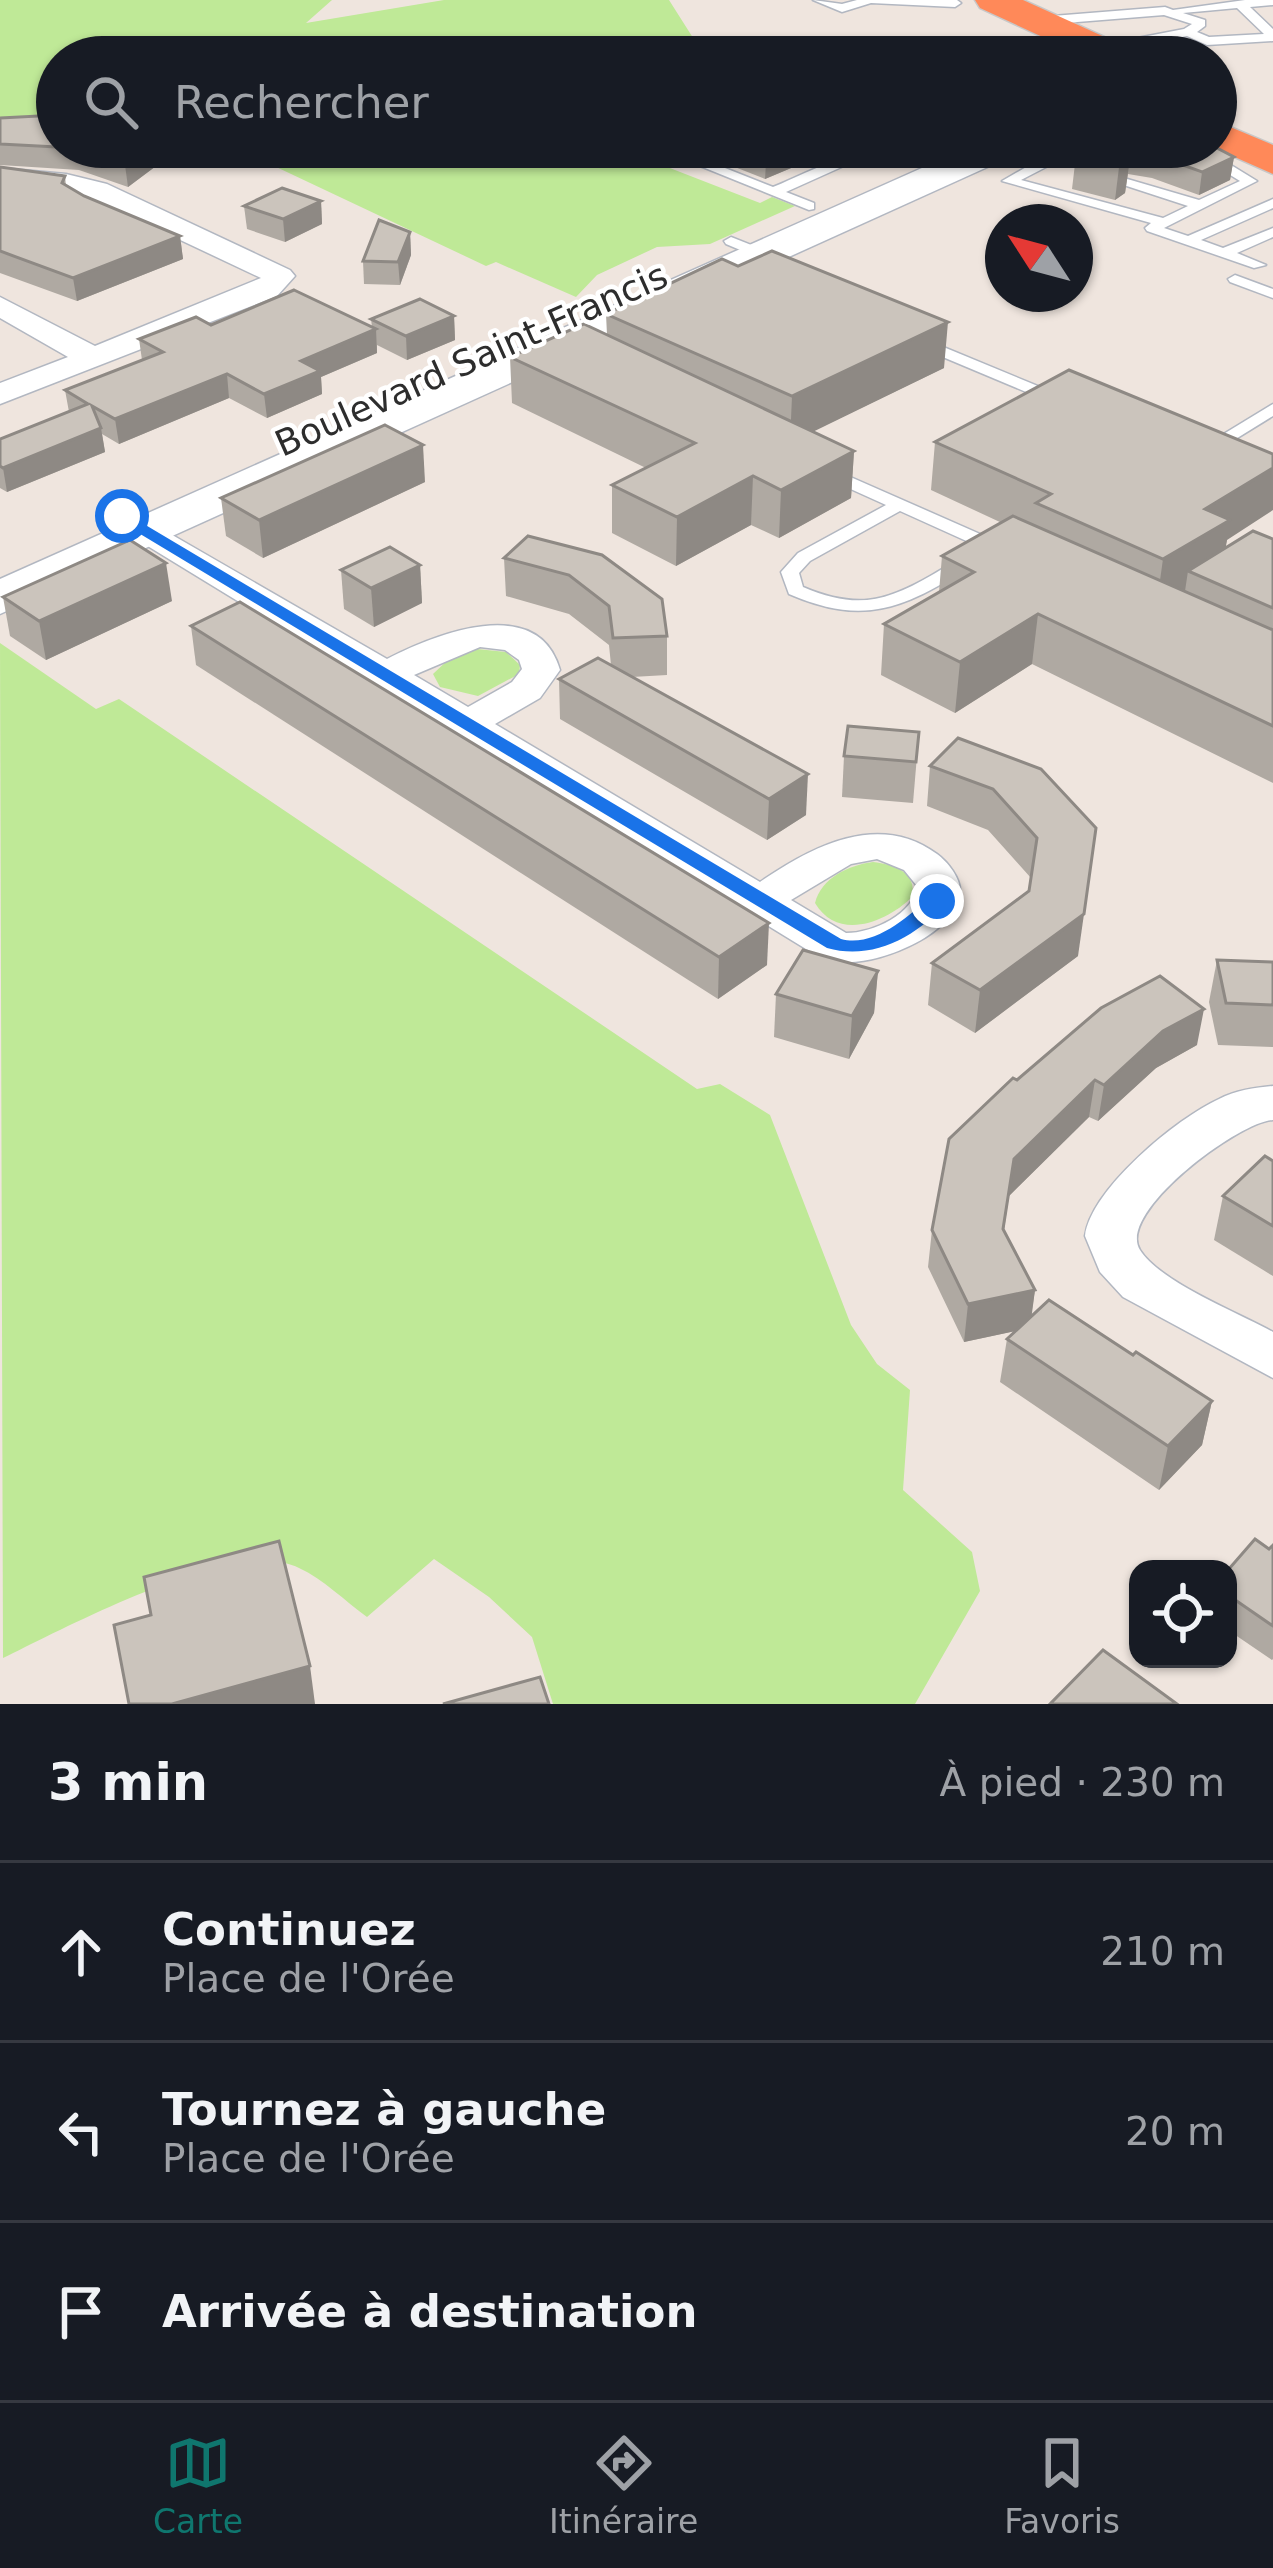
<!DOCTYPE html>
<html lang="fr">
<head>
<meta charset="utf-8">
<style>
  body { margin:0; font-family:"DejaVu Sans",sans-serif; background:#20242c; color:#f1f3f6 }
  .controls { position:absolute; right:36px; bottom:36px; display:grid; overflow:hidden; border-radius:24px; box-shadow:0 3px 9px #0004 }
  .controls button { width:108px; height:108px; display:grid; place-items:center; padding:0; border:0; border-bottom:3px solid #363941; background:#171b24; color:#f1f3f6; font:60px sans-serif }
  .compass { position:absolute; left:985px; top:204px; width:108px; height:108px; border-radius:50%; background:#171b24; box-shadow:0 3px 9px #0004; rotate:306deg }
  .stop { position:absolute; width:36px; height:36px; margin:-27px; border:9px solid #1a73e8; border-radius:50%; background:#fff }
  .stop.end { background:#1a73e8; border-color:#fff; box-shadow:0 3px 12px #0008 }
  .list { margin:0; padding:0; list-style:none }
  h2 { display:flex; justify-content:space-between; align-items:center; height:156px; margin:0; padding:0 48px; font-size:51px }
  h2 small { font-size:39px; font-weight:400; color:#9ea1a6 }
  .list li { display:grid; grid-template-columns:78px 1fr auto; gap:36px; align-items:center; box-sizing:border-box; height:180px; padding:0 48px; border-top:3px solid #363941 }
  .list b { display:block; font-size:45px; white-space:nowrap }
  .list p { margin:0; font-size:39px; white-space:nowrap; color:#9ea1a6 }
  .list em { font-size:39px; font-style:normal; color:#9ea1a6 }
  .icon { flex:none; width:66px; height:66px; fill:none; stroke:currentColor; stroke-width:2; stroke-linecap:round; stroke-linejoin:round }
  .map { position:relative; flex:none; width:1273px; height:1704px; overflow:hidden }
  .search { position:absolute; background:#171b24; box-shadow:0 3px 9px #0004; left:36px; right:36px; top:36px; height:132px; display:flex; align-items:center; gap:30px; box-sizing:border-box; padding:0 42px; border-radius:66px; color:#9ea1a6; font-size:45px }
  .sheet { height:696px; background:#171b24 }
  nav { display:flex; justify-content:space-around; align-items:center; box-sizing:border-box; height:168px; border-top:3px solid #363941; background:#171b24; font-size:33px; color:#9ea1a6 }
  nav a { display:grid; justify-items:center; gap:6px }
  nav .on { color:#0f766e }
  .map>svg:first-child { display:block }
</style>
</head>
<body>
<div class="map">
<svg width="1273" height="1704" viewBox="0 0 1273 1704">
  <rect width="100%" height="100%" fill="#efe5de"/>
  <g fill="#bfe997">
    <polygon points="0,0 332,0 306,23 444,0 669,0 702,52 754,57 57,57 57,121 0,124"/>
    <polygon points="234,147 575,147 594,151 630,147 626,151 760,203 772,197 795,206 710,244 657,247 597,275 576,297 496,262 486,266"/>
    <path d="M0 643 96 709 119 699 697 1089 720 1084 770 1115 851 1325 877 1364 910 1390 903 1490 972 1552 980 1591 915 1704H553L532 1637 489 1597 434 1559 367 1617C345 1601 323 1579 299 1568 235 1536 65 1628 3 1658Z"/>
    <polygon points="477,649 506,652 520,665 519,674 478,696 440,687 433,674 450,658"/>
    <path d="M873 862C894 865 917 871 912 897 887 922 838 942 815 903 821 878 849 865 873 862Z"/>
  </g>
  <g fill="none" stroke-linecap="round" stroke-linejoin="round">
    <g stroke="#b2b7c1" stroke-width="3">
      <g id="lane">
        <polygon points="813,0 842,4 857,0 957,0 961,3 955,7 871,3 842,12"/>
        <path d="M1245 0H1273V5L1250 7 1273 29V41L1207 45 1187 36 1100 53 1096 52V46L1184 29 1192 24 1164 15 1040 25 1034 21 1040 17 1165 7 1173 10ZM1237 8 1264 34 1209 37 1197 32 1205 26V20L1183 13Z"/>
        <path d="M653 147H672L773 187C840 159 891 124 961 168L949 171 886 147 786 192 814 203V209L809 210Z"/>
        <polygon points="1082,147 1104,147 1050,165 1021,180 1163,218 1188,206 1093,175 1100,171 1199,200 1240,181 1201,157 1213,154 1257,181 1164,228 1188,236 1273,199 1273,208 1201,240 1223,248 1273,228 1273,237 1237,253 1266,265 1254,268 1147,231 1145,228 1151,223 1002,181 1040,159"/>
        <polygon points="731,237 774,254 776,257 764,260 726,244 724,241"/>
        <polygon points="1235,275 1273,289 1273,298 1230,282 1228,279"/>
        <polygon points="924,339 1062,396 1064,399 1062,402 1050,402 919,347 916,344"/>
        <polygon points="1273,404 1273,416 1213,453 1207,454 1199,449"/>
        <path d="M830 468 1005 545 1008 549 999 554 993 553 900 511 810 561 799 573 803 587C855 609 884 603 932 575 945 568 953 560 967 561V569C902 609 863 626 789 594L781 572 798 553 886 505 824 477V469Z"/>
      </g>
    </g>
    <g stroke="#b2b7c1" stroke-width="3">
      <g id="street">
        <polygon points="0,168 66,174 107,184 290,270 295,276 277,296 0,404 0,383 68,357 0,318 0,297 95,346 261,278 87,196 0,184"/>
        <path d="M122 506 387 659C434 635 538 592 560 670L540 698 495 724 760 882C812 846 879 811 937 854 948 862 961 879 960 892 956 934 884 962 849 962 834 961 819 955 806 949L110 523 105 516 110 509ZM480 647 505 650 519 660 522 669 512 682 468 707 414 675ZM877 859 904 870 917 886C914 914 873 933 846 933L791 900 851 864Z"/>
        <path d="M1273 1086V1120C1238 1122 1116 1213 1140 1250 1160 1282 1239 1313 1273 1332V1378L1123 1297 1100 1272 1085 1236C1091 1189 1177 1118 1219 1099 1236 1090 1255 1088 1273 1086Z"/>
      </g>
    </g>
    <g stroke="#b2b7c1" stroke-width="3">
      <polygon id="secondary" points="969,147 1020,147 1014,155 0,614 0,579"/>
    </g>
    <g stroke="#c8c8c8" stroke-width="3">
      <g id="highway">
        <polygon points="975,0 1023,0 1131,49 1136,57 1086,57 980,8"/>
        <polygon points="1216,121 1273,145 1273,174 1212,147 1216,147"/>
      </g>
    </g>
    <use href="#lane" fill="#fff" fill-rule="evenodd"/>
    <use href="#street" fill="#fff" fill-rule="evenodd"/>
    <use href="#secondary" fill="#fff" fill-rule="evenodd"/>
    <use href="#highway" fill="#ff8959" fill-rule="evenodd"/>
  </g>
  <g fill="#afa9a2">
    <polygon points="0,118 57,147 158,147 160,163 128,187 79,170 0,165"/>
    <polygon points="684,147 841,147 765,179"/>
    <polygon points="1077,147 1234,157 1230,180 1199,195 1152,178 1128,174 1125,193 1115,200 1072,189"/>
    <polygon points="0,167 65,176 66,186 84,196 180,236 183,259 77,301 0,273"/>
    <polygon points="321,201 322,224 285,242 247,229 244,206"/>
    <polygon points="410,232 411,255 400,285 364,284 363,261"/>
    <polygon points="606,314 944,368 813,431 854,451 851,498 779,538 751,525 676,566 612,533 612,485 646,468 512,403 510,357 607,335"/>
    <polygon points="454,316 455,340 407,360 377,345 377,353 321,377 322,394 267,418 229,398 119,444 102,434 105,452 7,492 0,488 0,439 69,412 65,390 142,360 139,339 211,325 372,327 371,319"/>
    <polygon points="935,442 1227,540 1225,548 1273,539 1273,783 1032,664 955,713 881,675 884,624 939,592 942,556 1002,523 931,490"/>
    <polygon points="425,482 263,558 226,536 221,498"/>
    <polygon points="528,536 667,636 667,675 632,677 806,815 767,840 560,719 559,679 611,665 609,645 569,614 506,596 504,558"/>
    <polygon points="420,565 422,603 374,627 344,609 341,570"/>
    <polygon points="3,597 172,601 46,660 10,636"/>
    <polygon points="191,626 767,965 718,999 196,665"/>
    <polygon points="919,732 913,803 842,797 844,756"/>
    <polygon points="930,766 1041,769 1078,956 975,1033 928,1005 932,963 1029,891 1031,878 988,830 927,806"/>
    <polygon points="1217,960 1273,962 1273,1047 1218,1045 1209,1002"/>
    <polygon points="878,971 874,1013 849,1059 774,1037 776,994"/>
    <polygon points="1197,1045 1156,1068 1098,1121 1089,1117 1009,1196 1004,1230 1035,1290 1031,1316 1133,1355 1212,1401 1202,1445 1159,1490 1000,1382 1007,1339 1015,1331 964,1342 928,1267 932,1230 1017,1080"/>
    <polygon points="1273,1161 1273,1276 1214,1240 1223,1196"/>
    <polygon points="1273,1545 1273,1659 1272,1660 1228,1630 1228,1570 1269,1549"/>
  </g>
  <g fill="#8e8984">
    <polygon points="150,147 158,147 160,163 128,187 125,165"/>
    <polygon points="767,147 841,147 765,179"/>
    <polygon points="1131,152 1125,193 1115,200 1120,159"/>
    <polygon points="1234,157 1230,180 1199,195 1202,172"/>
    <polygon points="321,201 322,224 285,242 283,219"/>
    <polygon points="410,232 411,255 400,285 398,262"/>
    <polygon points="180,236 183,259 77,301 73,278"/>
    <polygon points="454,316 455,340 407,360 406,336"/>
    <polygon points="948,322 944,368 790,443 792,396"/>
    <polygon points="376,329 377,353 321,377 322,394 267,418 264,394 301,361"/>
    <polygon points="227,374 229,398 119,444 115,419"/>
    <polygon points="101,428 105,452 7,492 3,468"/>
    <polygon points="423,445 425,482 263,558 259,520"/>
    <polygon points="854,451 851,498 779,538 781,490"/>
    <polygon points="1273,468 1273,510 1227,540 1222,569 1188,571 1185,591 1156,609 1163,559 1205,509"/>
    <polygon points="753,476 751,525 676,566 677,517"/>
    <polygon points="166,563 172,601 46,660 39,621"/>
    <polygon points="420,565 422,603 374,627 371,588"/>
    <polygon points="1038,614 1032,664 955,713 960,662"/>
    <polygon points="808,774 806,815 767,840 769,799"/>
    <polygon points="1084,914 1078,956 975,1033 980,990"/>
    <polygon points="769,923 767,965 718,999 719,957"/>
    <polygon points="878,971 874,1013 849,1059 852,1016"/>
    <polygon points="1204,1009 1197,1045 1156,1068 1098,1121 1104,1085 1163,1031"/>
    <polygon points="1095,1080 1089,1117 1009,1196 1014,1159"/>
    <polygon points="1035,1290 1030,1328 964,1342 968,1304"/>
    <polygon points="1212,1401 1202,1445 1159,1490 1168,1446"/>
    <polygon points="310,1666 315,1704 172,1704"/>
  </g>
  <g fill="#cbc4bc" stroke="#8e8984" stroke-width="3">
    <polygon points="57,115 57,147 150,147 125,165 76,148 0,144 0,118"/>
    <polygon points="1077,147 1114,147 1131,152 1120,159"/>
    <polygon points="1115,147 1215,147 1234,157 1202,172 1155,155"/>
    <polygon points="0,167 65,176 62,183 84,196 180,236 73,278 0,251"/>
    <polygon points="282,188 321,201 283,219 244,206"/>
    <polygon points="379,220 410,232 398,262 363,261"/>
    <polygon points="772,251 948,322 792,396 606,314 722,259 738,266"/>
    <polygon points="294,290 376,329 301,361 320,371 264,394 227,374 115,419 92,406 101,428 3,468 0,466 0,439 88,404 65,390 163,352 139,339 196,317 211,325"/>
    <polygon points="420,299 454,316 406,336 371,319"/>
    <polygon points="584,324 854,451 781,490 753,476 677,517 612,485 695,443 510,357"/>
    <polygon points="1069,370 1273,454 1273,468 1205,509 1230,520 1163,559 1036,503 1051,494 935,442"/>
    <polygon points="385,425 423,445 259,520 221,498"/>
    <polygon points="1013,516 1273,630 1273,726 1038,614 960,662 884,624 974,572 942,556"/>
    <polygon points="1253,531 1273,539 1273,608 1188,571"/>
    <polygon points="528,536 602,555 662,599 667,636 613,638 609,606 569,575 504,558"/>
    <polygon points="130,540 166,563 39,621 3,597"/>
    <polygon points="390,547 420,565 371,588 341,570"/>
    <polygon points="240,602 769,923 719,957 191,626"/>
    <polygon points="598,658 808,774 769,799 559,679"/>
    <polygon points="848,726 919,732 916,762 844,756"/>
    <polygon points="958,738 1041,769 1096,828 1084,914 980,990 932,963 1029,891 1037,838 993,789 930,766"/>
    <polygon points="803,950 878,971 852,1016 776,994"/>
    <polygon points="1217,960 1273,962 1273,1005 1226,1003"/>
    <polygon points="1160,976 1204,1009 1163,1031 1104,1085 1095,1080 1014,1159 1003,1229 1035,1290 968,1304 932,1230 949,1139 1013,1078 1017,1080 1101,1008"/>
    <polygon points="1265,1156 1273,1161 1273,1226 1223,1196"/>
    <polygon points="1049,1300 1133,1355 1136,1352 1212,1401 1168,1446 1007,1339"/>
    <polygon points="1255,1539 1269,1549 1273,1545 1273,1626 1228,1595 1228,1570"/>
    <polygon points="279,1541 310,1666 172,1704 129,1704 114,1625 151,1615 144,1577"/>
    <polygon points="1103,1650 1177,1704 1050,1704"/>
    <polygon points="540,1677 549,1704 443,1704"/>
  </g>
  <path fill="#1a73e8" d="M122 511 841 939C873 948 909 917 930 896L947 901C918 937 872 961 827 948L117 520V513Z"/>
  <g text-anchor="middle" stroke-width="9" stroke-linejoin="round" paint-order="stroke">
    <g font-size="36" fill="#2d2d2d" stroke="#fff">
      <text transform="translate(471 359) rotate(-24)" y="13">Boulevard Saint-Francis</text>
    </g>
  </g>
</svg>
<div class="controls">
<button><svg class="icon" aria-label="locate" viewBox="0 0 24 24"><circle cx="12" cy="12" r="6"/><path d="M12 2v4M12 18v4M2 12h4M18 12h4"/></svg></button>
</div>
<svg class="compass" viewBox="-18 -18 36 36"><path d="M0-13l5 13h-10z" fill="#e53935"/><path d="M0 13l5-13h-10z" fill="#9ea1a6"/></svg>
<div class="stop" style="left:122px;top:516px"></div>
<div class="stop end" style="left:937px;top:901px"></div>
<div class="search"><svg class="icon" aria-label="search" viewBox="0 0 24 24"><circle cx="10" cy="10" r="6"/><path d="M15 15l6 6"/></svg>Rechercher</div>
</div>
<section class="sheet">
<h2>3 min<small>À pied · 230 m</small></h2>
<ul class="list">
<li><svg class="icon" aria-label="ahead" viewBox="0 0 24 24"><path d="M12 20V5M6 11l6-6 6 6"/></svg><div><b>Continuez</b><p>Place de l'Orée</p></div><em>210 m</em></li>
<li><svg class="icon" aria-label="left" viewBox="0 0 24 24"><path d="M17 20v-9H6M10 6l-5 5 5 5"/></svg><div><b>Tournez à gauche</b><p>Place de l'Orée</p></div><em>20 m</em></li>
<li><svg class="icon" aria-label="arrive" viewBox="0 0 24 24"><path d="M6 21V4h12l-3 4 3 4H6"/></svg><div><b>Arrivée à destination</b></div></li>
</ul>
</section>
<nav>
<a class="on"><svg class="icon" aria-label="map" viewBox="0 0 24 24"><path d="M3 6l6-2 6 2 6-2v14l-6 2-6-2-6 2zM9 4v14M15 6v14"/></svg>Carte</a>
<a><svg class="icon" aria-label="directions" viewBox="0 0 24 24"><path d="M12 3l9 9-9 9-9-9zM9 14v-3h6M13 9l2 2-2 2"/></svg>Itinéraire</a>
<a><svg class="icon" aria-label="saved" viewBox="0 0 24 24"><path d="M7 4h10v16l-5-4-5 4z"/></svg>Favoris</a>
</nav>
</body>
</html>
